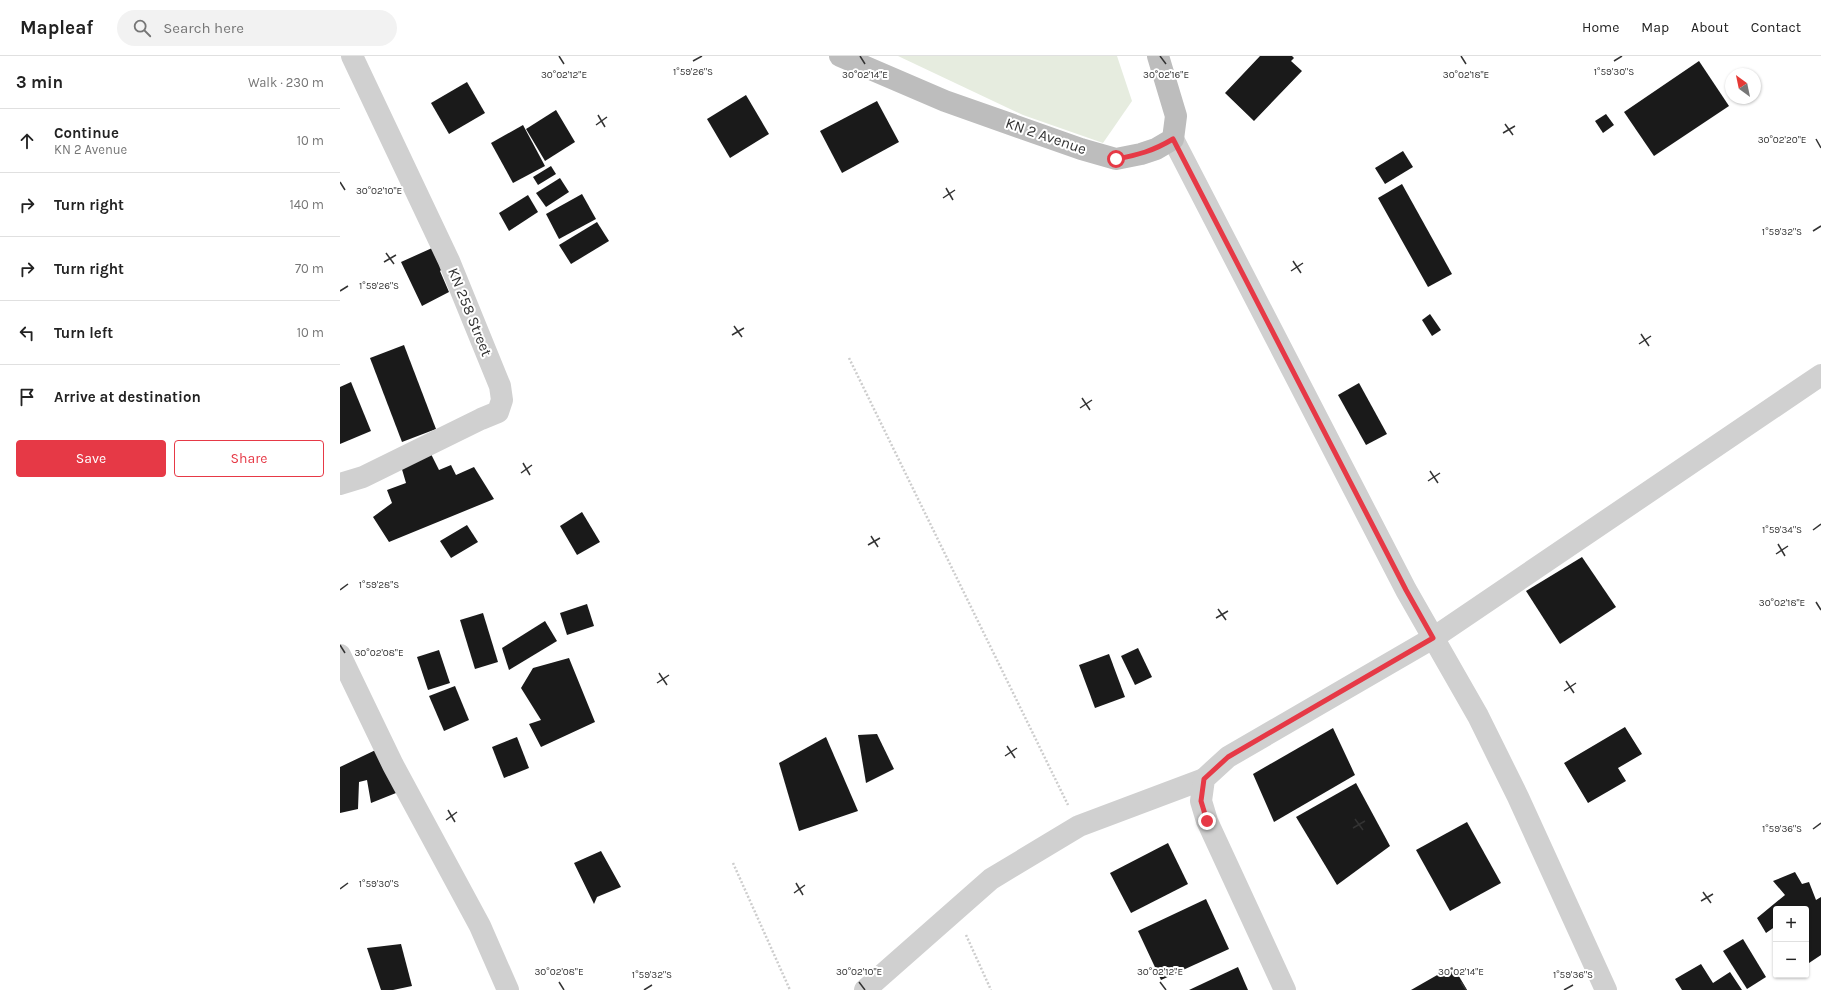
<!DOCTYPE html>
<html lang="en">
<head>
<meta charset="utf-8">
<style>
  body { margin:0; font-family:Karla,sans-serif; background:#f2f2f2; color:#222 }
  .controls { position:absolute; right:12px; bottom:12px; display:grid; overflow:hidden; border-radius:4px; box-shadow:0 1px 3px #0004 }
  .controls button { width:36px; height:36px; display:grid; place-items:center; padding:0; border:0; border-bottom:1px solid #e0e0e0; background:#fff; color:#222; font:20px sans-serif }
  .compass { position:absolute; left:1385px; top:12px; width:36px; height:36px; border-radius:50%; background:#fff; box-shadow:0 1px 3px #0004; rotate:327deg }
  .stop { position:absolute; width:12px; height:12px; margin:-9px; border:3px solid #e63946; border-radius:50%; background:#fff }
  .stop.end { background:#e63946; border-color:#fff; box-shadow:0 1px 4px #0008 }
  .list { margin:0; padding:0; list-style:none }
  h2 { display:flex; justify-content:space-between; align-items:center; height:52px; margin:0; padding:0 16px; font-size:17px }
  h2 small { font-size:13px; font-weight:400; color:#767676 }
  .list li { display:grid; grid-template-columns:26px 1fr auto; gap:12px; align-items:center; box-sizing:border-box; height:64px; padding:0 16px; border-top:1px solid #e0e0e0 }
  .list b { display:block; font-size:15px; white-space:nowrap }
  .list p { margin:0; font-size:13px; white-space:nowrap; color:#767676 }
  .list em { font-size:13px; font-style:normal; color:#767676 }
  .actions { display:flex; gap:8px; padding:12px 16px }
  .actions a { flex:1; padding:9px 0; border:1px solid #e63946; border-radius:4px; text-align:center; font-size:14px; color:#e63946 }
  .actions .main { background:#e63946; color:#fff }
  .icon { flex:none; width:22px; height:22px; fill:none; stroke:currentColor; stroke-width:2; stroke-linecap:round; stroke-linejoin:round }
  .map { position:relative; flex:none; width:1481px; height:934px; overflow:hidden }
  header { display:flex; align-items:center; gap:24px; box-sizing:border-box; height:56px; padding:0 20px; background:#fff; border-bottom:1px solid #e0e0e0 }
  header strong { font-size:19px }
  nav { display:flex; gap:22px; margin-inline-start:auto; font-size:14px }
  .search { width:280px; height:36px; background:#f2f2f2; display:flex; align-items:center; gap:10px; box-sizing:border-box; padding:0 14px; border-radius:22px; color:#767676; font-size:15px }
  main { display:flex }
  aside { flex:1; background:#fff }
  .map>svg:first-child { display:block }
</style>
</head>
<body>
<header>
<strong>Mapleaf</strong>
<div class="search"><svg class="icon" aria-label="search" viewBox="0 0 24 24"><circle cx="10" cy="10" r="6"/><path d="M15 15l6 6"/></svg>Search here</div>
<nav><a>Home</a><a>Map</a><a>About</a><a>Contact</a></nav>
</header>
<main>
<aside>
<h2>3 min<small>Walk · 230 m</small></h2>
<ul class="list">
<li><svg class="icon" aria-label="ahead" viewBox="0 0 24 24"><path d="M12 20V5M6 11l6-6 6 6"/></svg><div><b>Continue</b><p>KN 2 Avenue</p></div><em>10 m</em></li>
<li><svg class="icon" aria-label="right" viewBox="0 0 24 24"><path d="M7 20v-9h11M14 6l5 5-5 5"/></svg><div><b>Turn right</b></div><em>140 m</em></li>
<li><svg class="icon" aria-label="right" viewBox="0 0 24 24"><path d="M7 20v-9h11M14 6l5 5-5 5"/></svg><div><b>Turn right</b></div><em>70 m</em></li>
<li><svg class="icon" aria-label="left" viewBox="0 0 24 24"><path d="M17 20v-9H6M10 6l-5 5 5 5"/></svg><div><b>Turn left</b></div><em>10 m</em></li>
<li><svg class="icon" aria-label="arrive" viewBox="0 0 24 24"><path d="M6 21V4h12l-3 4 3 4H6"/></svg><div><b>Arrive at destination</b></div></li>
</ul>
<div class="actions"><a class="main">Save</a><a>Share</a></div>
</aside>
<div class="map">
<svg width="1481" height="934" viewBox="0 0 1481 934">
  <rect width="100%" height="100%" fill="#fff"/>
  <polygon fill="#e6ecdf" points="558,0 777,0 792,45 763,87 683,59"/>
  <g fill="#1a1a1a">
    <polygon points="920,0 952,0 954,2 951,5 962,15 914,65 885,37"/>
    <polygon points="1359,5 1389,50 1314,100 1284,56"/>
    <polygon points="127,26 145,57 109,78 91,47"/>
    <polygon points="406,39 429,78 390,102 367,63"/>
    <polygon points="537,45 559,86 502,117 480,75"/>
    <polygon points="216,54 235,86 205,105 186,73"/>
    <polygon points="1266,58 1274,69 1263,77 1255,65"/>
    <polygon points="183,69 205,110 173,127 151,87"/>
    <polygon points="1063,95 1073,111 1045,128 1035,112"/>
    <polygon points="211,110 216,118 198,129 193,121"/>
    <polygon points="220,122 229,136 206,151 196,137"/>
    <polygon points="1062,128 1112,218 1088,231 1038,142"/>
    <polygon points="242,138 256,163 219,183 206,158"/>
    <polygon points="188,139 198,156 169,175 159,157"/>
    <polygon points="257,166 269,185 231,208 219,189"/>
    <polygon points="101,188 107,208 100,215 109,236 82,250 61,206"/>
    <polygon points="1090,258 1101,274 1092,280 1082,264"/>
    <polygon points="64,289 96,373 62,386 30,302"/>
    <polygon points="11,326 31,375 0,388 0,331"/>
    <polygon points="1019,327 1047,378 1026,389 998,339"/>
    <polygon points="90,396 99,414 111,409 116,419 134,411 154,443 49,486 33,461 52,447 47,434 66,427 61,410"/>
    <polygon points="242,456 260,486 237,499 220,470"/>
    <polygon points="127,469 138,486 111,502 100,485"/>
    <polygon points="1242,501 1276,551 1220,588 1186,535"/>
    <polygon points="247,548 254,570 227,579 220,557"/>
    <polygon points="143,557 158,606 135,613 120,564"/>
    <polygon points="205,565 217,585 169,614 162,592"/>
    <polygon points="798,592 812,621 795,629 781,600"/>
    <polygon points="99,594 110,627 88,634 77,601"/>
    <polygon points="769,598 785,641 755,652 739,609"/>
    <polygon points="229,602 255,666 201,691 189,668 201,664 181,632 193,612"/>
    <polygon points="115,630 129,664 104,675 89,640"/>
    <polygon points="1285,671 1302,698 1278,712 1286,725 1248,747 1224,707"/>
    <polygon points="993,672 1015,719 934,766 913,718"/>
    <polygon points="537,678 554,713 526,727 518,679"/>
    <polygon points="177,681 189,712 164,722 152,691"/>
    <polygon points="486,681 518,755 459,775 439,707"/>
    <polygon points="44,690 66,733 31,747 27,724 19,726 18,753 0,757 0,711"/>
    <polygon points="1016,727 1050,790 997,829 956,761"/>
    <polygon points="1127,766 1161,827 1110,855 1076,794"/>
    <polygon points="828,787 848,828 791,857 770,817"/>
    <polygon points="261,795 281,831 257,841 254,848 234,807"/>
    <polygon points="1455,816 1462,828 1469,826 1476,844 1481,841 1481,899 1466,909 1466,853 1436,853 1436,870 1426,877 1417,862 1445,839 1433,825"/>
    <polygon points="866,843 889,893 821,924 798,875"/>
    <polygon points="1403,883 1426,921 1407,933 1383,895"/>
    <polygon points="61,888 72,930 53,934 41,934 27,892"/>
    <polygon points="1361,908 1373,927 1390,916 1402,934 1342,934 1335,923"/>
    <polygon points="1113,910 1127,934 1071,934"/>
    <polygon points="898,911 908,934 849,934"/>
  </g>
  <g fill="none" stroke-linecap="round" stroke-linejoin="round">
    <g stroke="#cdcdcd" stroke-width="2.5" stroke-dasharray="2 2" stroke-linecap="butt">
      <polyline points="509,302 728,749"/>
      <polyline points="393,807 450,934"/>
      <polyline points="626,879 651,934"/>
    </g>
    <g stroke="#d0d0d0" stroke-width="22">
      <polyline points="833,83 1066,534 1138,660 1178,741 1266,934"/>
      <polyline points="0,428 23,421 141,363 158,356 162,344 160,330 109,205 12,0"/>
      <polyline points="0,599 53,709 140,870 168,934"/>
      <polyline points="525,934 651,823 739,770 864,723"/>
      <polyline points="945,934 867,765 861,745 864,723 888,701 1093,582 1481,319"/>
    </g>
    <polyline stroke="#bdbdbd" stroke-width="22" points="500,0 605,45 741,93 776,103 801,98 816,93 833,83 836,60 818,0"/>
  </g>
  <g fill="none" stroke-linecap="round" stroke-linejoin="round">
    <path stroke="#e63946" stroke-width="5" d="M776 103C798 99 813 95 833 83L1066 534 1093 582 888 701 864 723 861 745 867 765"/>
  </g>
  <path fill="none" stroke="#333" stroke-width="1.5" d="M219 0 224 8M520 0 525 8M820 0 826 8M1121 0 1126 8M353 5 362 0M1274 5 1282 0M258 59 265 71M1165 68 1173 79M256 69 267 61M1163 77 1175 70M1476 83 1481 92M0 126 5 134M606 132 613 144M603 142 615 134M1473 175 1481 170M46 197 54 208M953 205 961 217M44 206 56 199M951 215 963 207M0 235 8 230M394 270 402 281M1301 278 1309 290M392 279 404 272M1299 288 1311 280M742 342 750 354M740 352 752 344M183 407 190 419M1090 415 1098 427M181 417 192 409M1088 425 1100 417M1473 474 1481 468M531 480 538 491M1438 488 1445 500M528 489 540 482M1436 498 1448 490M0 534 8 528M1476 546 1481 554M878 553 886 564M876 562 888 555M0 589 5 597M319 617 327 629M1226 625 1234 637M317 627 329 619M1224 635 1236 627M667 690 675 702M665 700 677 692M108 754 115 766M1015 763 1023 774M106 764 117 756M1013 772 1025 765M1473 773 1481 767M456 827 463 839M0 833 8 827M1363 836 1371 847M454 837 465 829M1361 845 1373 838M219 926 224 934M519 926 525 934M820 926 826 934M1121 926 1126 934M304 934 312 929M1224 934 1233 929"/>
  <g text-anchor="middle" stroke-width="4" stroke-linejoin="round" paint-order="stroke">
    <g font-size="15" fill="#333" stroke="#fff">
      <text transform="translate(706 80) rotate(19)" y="5">KN 2 Avenue</text>
      <text transform="translate(130 256) rotate(68)" y="5">KN 258 Street</text>
    </g>
  </g>
  <g font-size="10" text-anchor="middle" fill="#333" stroke="#fff" stroke-width="4" stroke-linejoin="round" paint-order="stroke">
    <text x="353" y="19">1°59'26"S</text>
    <text x="1274" y="19">1°59'30"S</text>
    <text x="224" y="22">30°02'12"E</text>
    <text x="525" y="22">30°02'14"E</text>
    <text x="826" y="22">30°02'16"E</text>
    <text x="1126" y="22">30°02'18"E</text>
    <text x="1442" y="87">30°02'20"E</text>
    <text x="39" y="138">30°02'10"E</text>
    <text x="1442" y="179">1°59'32"S</text>
    <text x="39" y="233">1°59'26"S</text>
    <text x="1442" y="477">1°59'34"S</text>
    <text x="39" y="532">1°59'28"S</text>
    <text x="1442" y="550">30°02'18"E</text>
    <text x="39" y="600">30°02'08"E</text>
    <text x="1442" y="776">1°59'36"S</text>
    <text x="39" y="831">1°59'30"S</text>
    <text x="219" y="919">30°02'08"E</text>
    <text x="519" y="919">30°02'10"E</text>
    <text x="820" y="919">30°02'12"E</text>
    <text x="1121" y="919">30°02'14"E</text>
    <text x="312" y="922">1°59'32"S</text>
    <text x="1233" y="922">1°59'36"S</text>
  </g>
</svg>
<div class="controls">
<button>+</button>
<button>−</button>
</div>
<svg class="compass" viewBox="-18 -18 36 36"><path d="M0-13l5 13h-10z" fill="#e53935"/><path d="M0 13l5-13h-10z" fill="#767676"/></svg>
<div class="stop" style="left:776px;top:103px"></div>
<div class="stop end" style="left:867px;top:765px"></div>
</div>
</main>
</body>
</html>
